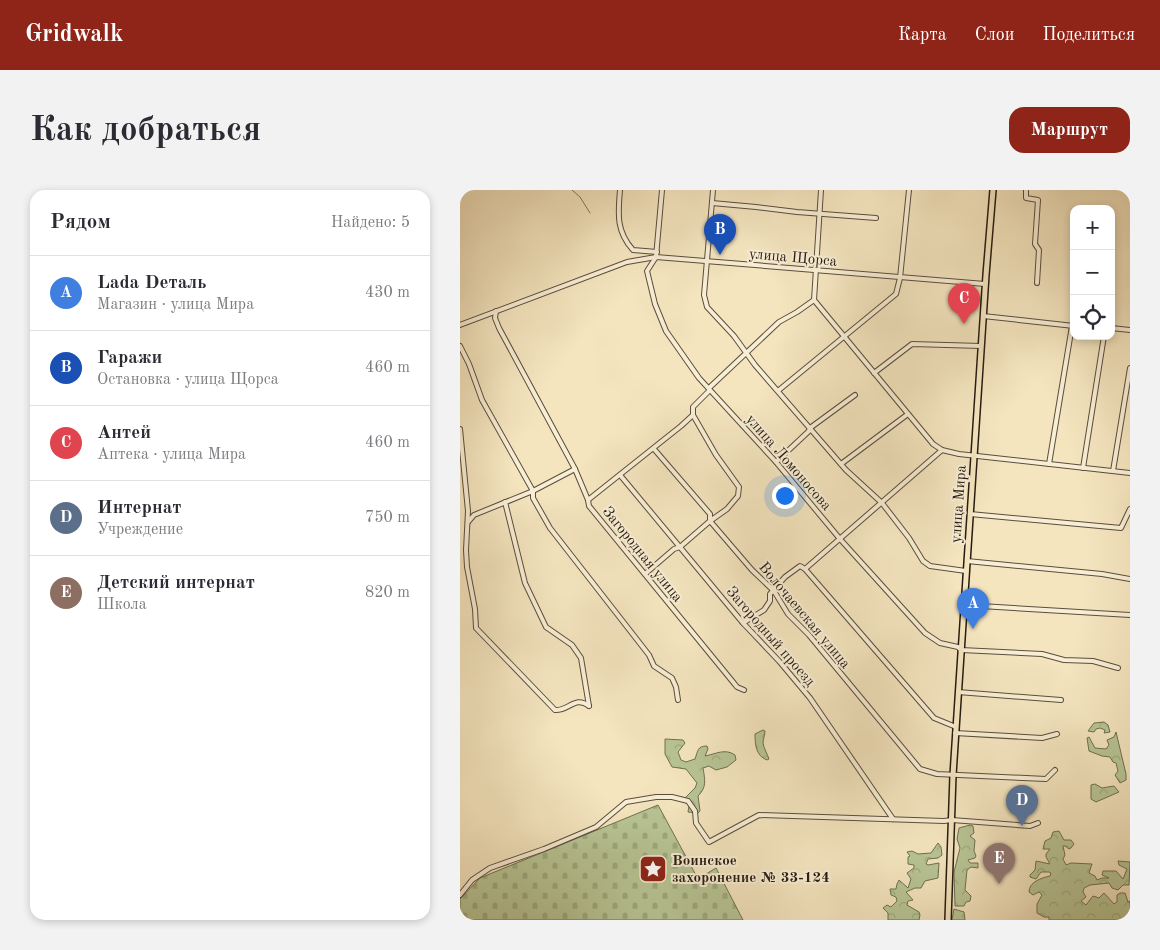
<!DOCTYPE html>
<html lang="ru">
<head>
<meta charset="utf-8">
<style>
  body { margin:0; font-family:"Old Standard TT",serif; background:#f2f2f3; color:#2b2b33 }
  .controls { position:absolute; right:15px; top:15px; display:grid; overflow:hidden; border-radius:10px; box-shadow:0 2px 8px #0003 }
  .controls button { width:45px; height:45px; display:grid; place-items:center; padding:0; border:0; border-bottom:1px solid #e1e1e2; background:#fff; color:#2b2b33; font:25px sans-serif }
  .you { position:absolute; left:324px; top:305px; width:18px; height:18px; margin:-12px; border:4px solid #fff; border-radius:50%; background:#1a73e8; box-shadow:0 0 0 8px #1a73e833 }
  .badge { display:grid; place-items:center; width:32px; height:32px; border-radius:50%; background:#8f2418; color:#fff; font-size:16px; font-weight:700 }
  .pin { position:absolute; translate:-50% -41px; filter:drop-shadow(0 1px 2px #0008) }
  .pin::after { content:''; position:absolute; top:26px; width:18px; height:15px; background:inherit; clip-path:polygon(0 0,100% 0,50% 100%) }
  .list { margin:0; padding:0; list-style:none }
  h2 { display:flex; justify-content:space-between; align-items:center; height:65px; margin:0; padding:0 20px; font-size:21px }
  h2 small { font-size:16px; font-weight:400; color:#7c7c81 }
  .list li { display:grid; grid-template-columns:32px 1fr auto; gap:15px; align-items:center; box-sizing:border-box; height:75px; padding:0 20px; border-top:1px solid #e1e1e2 }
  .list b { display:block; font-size:19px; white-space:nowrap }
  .list p { margin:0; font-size:16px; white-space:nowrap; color:#7c7c81 }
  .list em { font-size:16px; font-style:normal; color:#7c7c81 }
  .icon { flex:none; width:28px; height:28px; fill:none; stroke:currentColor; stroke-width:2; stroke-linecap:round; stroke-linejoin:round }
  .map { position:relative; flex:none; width:670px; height:730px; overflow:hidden; border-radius:15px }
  header { display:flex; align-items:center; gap:30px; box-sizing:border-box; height:70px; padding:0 25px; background:#8f2418; color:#fff }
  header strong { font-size:24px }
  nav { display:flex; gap:28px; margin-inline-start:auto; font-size:18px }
  .intro { display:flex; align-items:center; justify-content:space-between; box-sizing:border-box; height:120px; padding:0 30px }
  h1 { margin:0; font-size:35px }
  .button { padding:12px 22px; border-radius:15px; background:#8f2418; color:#fff; font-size:18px; font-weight:700 }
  main { display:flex; gap:30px; padding:0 30px }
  aside { flex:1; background:#fff; border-radius:15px; box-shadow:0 2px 8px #0003 }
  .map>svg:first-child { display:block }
</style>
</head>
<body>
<header>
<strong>Gridwalk</strong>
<nav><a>Карта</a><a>Слои</a><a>Поделиться</a></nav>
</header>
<div class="intro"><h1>Как добраться</h1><a class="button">Маршрут</a></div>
<main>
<aside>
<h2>Рядом<small>Найдено: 5</small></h2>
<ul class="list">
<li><span class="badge" style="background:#3f7fe0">A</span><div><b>Lada Dеталь</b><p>Магазин · улица Мира</p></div><em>430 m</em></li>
<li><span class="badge" style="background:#1a4fb4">B</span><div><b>Гаражи</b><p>Остановка · улица Щорса</p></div><em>460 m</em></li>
<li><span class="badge" style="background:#e0444e">C</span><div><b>Антей</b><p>Аптека · улица Мира</p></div><em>460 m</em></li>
<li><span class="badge" style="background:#5c6f8a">D</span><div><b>Интернат</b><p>Учреждение</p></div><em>750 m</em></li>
<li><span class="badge" style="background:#8d6e63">E</span><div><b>Детский интернат</b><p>Школа</p></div><em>820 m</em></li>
</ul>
</aside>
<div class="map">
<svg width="670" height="730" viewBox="0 0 670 730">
  <defs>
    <pattern id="forest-crowns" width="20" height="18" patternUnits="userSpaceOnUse" patternTransform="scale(1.25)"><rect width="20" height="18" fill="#b8c595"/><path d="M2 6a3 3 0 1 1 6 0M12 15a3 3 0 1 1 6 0" fill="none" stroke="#9ea97f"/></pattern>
    <pattern id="cemetery-stones" width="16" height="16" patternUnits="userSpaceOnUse" patternTransform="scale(1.25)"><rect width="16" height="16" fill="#b8c595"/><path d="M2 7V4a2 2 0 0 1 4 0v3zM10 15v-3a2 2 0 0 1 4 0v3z" fill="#9ea97f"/></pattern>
  </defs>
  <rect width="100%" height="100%" fill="#f4e5bf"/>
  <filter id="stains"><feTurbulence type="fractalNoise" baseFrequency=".004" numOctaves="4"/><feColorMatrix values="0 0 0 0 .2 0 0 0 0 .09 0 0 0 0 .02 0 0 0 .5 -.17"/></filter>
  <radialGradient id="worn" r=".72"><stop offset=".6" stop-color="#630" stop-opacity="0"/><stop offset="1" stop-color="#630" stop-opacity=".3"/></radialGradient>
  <g fill="url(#forest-crowns)" stroke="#6f7052">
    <polygon points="644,532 648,535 650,542 644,543 645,540 640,538 636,539 634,542 628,541 634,533"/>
    <path d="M303 540 305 541C305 545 303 549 303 553 304 559 307 563 309 569L307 570C296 566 295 555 295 544Z"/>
    <polygon points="656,542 666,584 666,590 660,593 655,585 658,581 656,573 653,572 650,567 642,566 629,561 627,548 629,547 635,558 646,559 649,555 647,550 654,547"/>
    <path d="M205 549 223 550 225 553 218 562 221 570 226 572 235 569C238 561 237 556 247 556L248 559 245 566C256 564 265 558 275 565L276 570 267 577 256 580 249 576 243 578C245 590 247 597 238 606L240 621 238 623 228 622 229 616 223 610 235 598 237 593 226 579 212 577 205 564Z"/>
    <polygon points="635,594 642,598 654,596 659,602 636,612 631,609 631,595"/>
    <polygon points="510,635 513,636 514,643 510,646 515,650 514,661 516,666 515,668 508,670 510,673 518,673 518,678 511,677 507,680 505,700 511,706 510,711 506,712 504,716 495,716 494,682 500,658 497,649 499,638"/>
    <path d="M599 641 604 650H611L614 654 611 658 609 659 605 656H603L605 665 603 669 606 675 611 673 632 674 629 683 635 686 637 690 642 688H649L642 685 643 681H656L663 689 667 679 659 675 658 671 670 672 669 695H663L658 700 652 698 649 693 630 695 624 698 623 702 626 707 621 711 626 715 633 706 639 708 644 703 654 714 657 712V705L660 703H665L668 712 670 711V730L669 728 665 730H589V727H584L577 723V714L582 705 579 702 573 705 569 702C569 692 581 688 590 686L591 683 589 682H581L576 689 570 687V685L575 680 576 671 590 674 586 667V664L590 659H583L585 651 591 648 593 642Z"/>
    <polygon points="478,653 481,657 482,665 478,668 468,669 466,674 468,675 479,673 478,688 465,691 461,698 455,698 446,702 453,710 448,711 447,715 459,722 460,725 459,730 428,730 428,723 423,718 427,715 431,717 437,711 436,707 431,705 430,699 436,699 437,694 439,690 448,698 451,689 447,683 454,678 454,675 448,674 448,667 450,666 447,662 452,661 458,664 471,663"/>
    <polygon points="494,719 504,722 505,730 492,730"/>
  </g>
  <polygon fill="url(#cemetery-stones)" stroke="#6f7052" points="198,615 238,689 256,678 283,730 0,730 0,709 20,688"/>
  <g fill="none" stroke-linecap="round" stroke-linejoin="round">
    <polyline stroke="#6d7d71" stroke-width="1" points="112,0 120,7 130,23"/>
    <g stroke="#5a4e3c" stroke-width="6">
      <g id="minor">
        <path d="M160 0C158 24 156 41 173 60L197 62"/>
        <polyline points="202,0 196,67 187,81 195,114 206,141 239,188 316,272 380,349 465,443 480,453 498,457 501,460 582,464 604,470 633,471 658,478"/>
        <polyline points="253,0 244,105 247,117 274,146 295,175 386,280 422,313 449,348 463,371 470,376 506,381"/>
        <polyline points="361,0 354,110 473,254 482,260 499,264 670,283"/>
        <polyline points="566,0 566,8 578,10 575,54 579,60 577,93"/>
        <polyline points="252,13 296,17 337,22 416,28"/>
        <polyline points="36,121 35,128 39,138 115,279 128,310 129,316 273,492 277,497 284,500"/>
        <polyline points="523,126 614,136"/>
        <polyline points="0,135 167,72 196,67 525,94"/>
        <polyline points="651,138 670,140"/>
        <polyline points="0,156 9,174 22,210 73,301 73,308 90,338 189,465 194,476 212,488 216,497 218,510"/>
        <polyline points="414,183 452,154 521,156"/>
        <polyline points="319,200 436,104 440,88 449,0"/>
        <path d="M0 239 8 321 6 360 7 377 15 419 16 438 95 520C109 521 115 505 129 516"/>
        <polyline points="194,259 250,324 250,331 292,380 314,401 328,424 349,445 460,579 477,584 586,589 595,580"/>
        <polyline points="316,272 349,241 350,238 395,205"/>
        <polyline points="381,274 448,224"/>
        <polyline points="589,274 612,136"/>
        <polyline points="623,278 644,146"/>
        <polyline points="653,281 670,178"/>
        <polyline points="160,285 283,433 319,471 350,508 433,629"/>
        <polyline points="128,310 221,236 233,225 233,217 249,201 249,198 319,132 337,122 354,110"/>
        <polyline points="45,312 65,393 86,437 112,455 121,468 129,516"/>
        <polyline points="510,324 661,338 670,319"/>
        <polyline points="8,332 14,325 73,301 115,279"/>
        <polyline points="507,371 642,384 670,389"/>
        <polyline points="345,379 474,528 496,537"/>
        <polyline points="185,384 214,359 220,357 250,331 267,319 278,306 279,297 256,265 233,225"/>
        <polyline points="504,415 670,425"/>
        <polyline points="283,433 304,420 310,411 310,404 325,387 340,376 345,379 482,260"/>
        <polyline points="498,502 601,510"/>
        <polyline points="495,543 582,548 597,544"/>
        <polyline points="0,705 12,690 30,678 84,659 136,637 166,612 196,607 212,607 228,611 235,621 236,633 249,652 299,625 484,631 492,630 570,636 578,633"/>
      </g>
    </g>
    <g stroke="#261b10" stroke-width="8">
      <polyline id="major" points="488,730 493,585 526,85 533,0"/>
    </g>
    <use href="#minor" stroke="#f8eed5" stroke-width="4"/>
    <use href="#major" stroke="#f4e5bf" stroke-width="5"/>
  </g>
  <defs>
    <g id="sight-square" transform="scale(1.4375)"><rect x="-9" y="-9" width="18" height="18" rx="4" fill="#8f2418" stroke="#f8eed5"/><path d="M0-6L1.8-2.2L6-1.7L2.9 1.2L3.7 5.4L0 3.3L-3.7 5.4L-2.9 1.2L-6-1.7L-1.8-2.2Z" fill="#fff"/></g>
  </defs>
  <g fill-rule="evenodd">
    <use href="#sight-square" x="193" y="679"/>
  </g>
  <g text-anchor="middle" stroke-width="4" stroke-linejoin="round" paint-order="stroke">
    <g font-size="15" fill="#261b10" stroke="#f8eed5">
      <text transform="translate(333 67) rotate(5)" y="5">улица Щорса</text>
      <text transform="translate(329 272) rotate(49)" y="5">улица Ломоносова</text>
      <text transform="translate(498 314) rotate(-86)" y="5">улица Мира</text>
      <text transform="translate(183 364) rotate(51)" y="5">Загородная улица</text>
      <text transform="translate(345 425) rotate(50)" y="5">Волочаевская улица</text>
      <text transform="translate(311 446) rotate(49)" y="5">Загородный проезд</text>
    </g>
    <g font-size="15" font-weight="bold" fill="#261b10" stroke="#f8eed5" text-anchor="start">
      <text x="212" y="675">Воинское<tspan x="212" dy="17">захоронение № 33-124</tspan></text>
    </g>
  </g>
  <rect width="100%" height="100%" filter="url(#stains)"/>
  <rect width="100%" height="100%" fill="url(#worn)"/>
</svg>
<div class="controls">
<button>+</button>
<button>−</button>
<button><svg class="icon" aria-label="locate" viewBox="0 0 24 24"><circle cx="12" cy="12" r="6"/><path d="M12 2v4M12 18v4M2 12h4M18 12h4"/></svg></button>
</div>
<div class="you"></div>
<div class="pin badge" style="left:513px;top:439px;background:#3f7fe0">A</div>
<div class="pin badge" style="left:260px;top:65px;background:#1a4fb4">B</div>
<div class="pin badge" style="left:504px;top:134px;background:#e0444e">C</div>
<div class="pin badge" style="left:562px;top:636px;background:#5c6f8a">D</div>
<div class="pin badge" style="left:539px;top:694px;background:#8d6e63">E</div>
</div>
</main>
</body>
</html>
